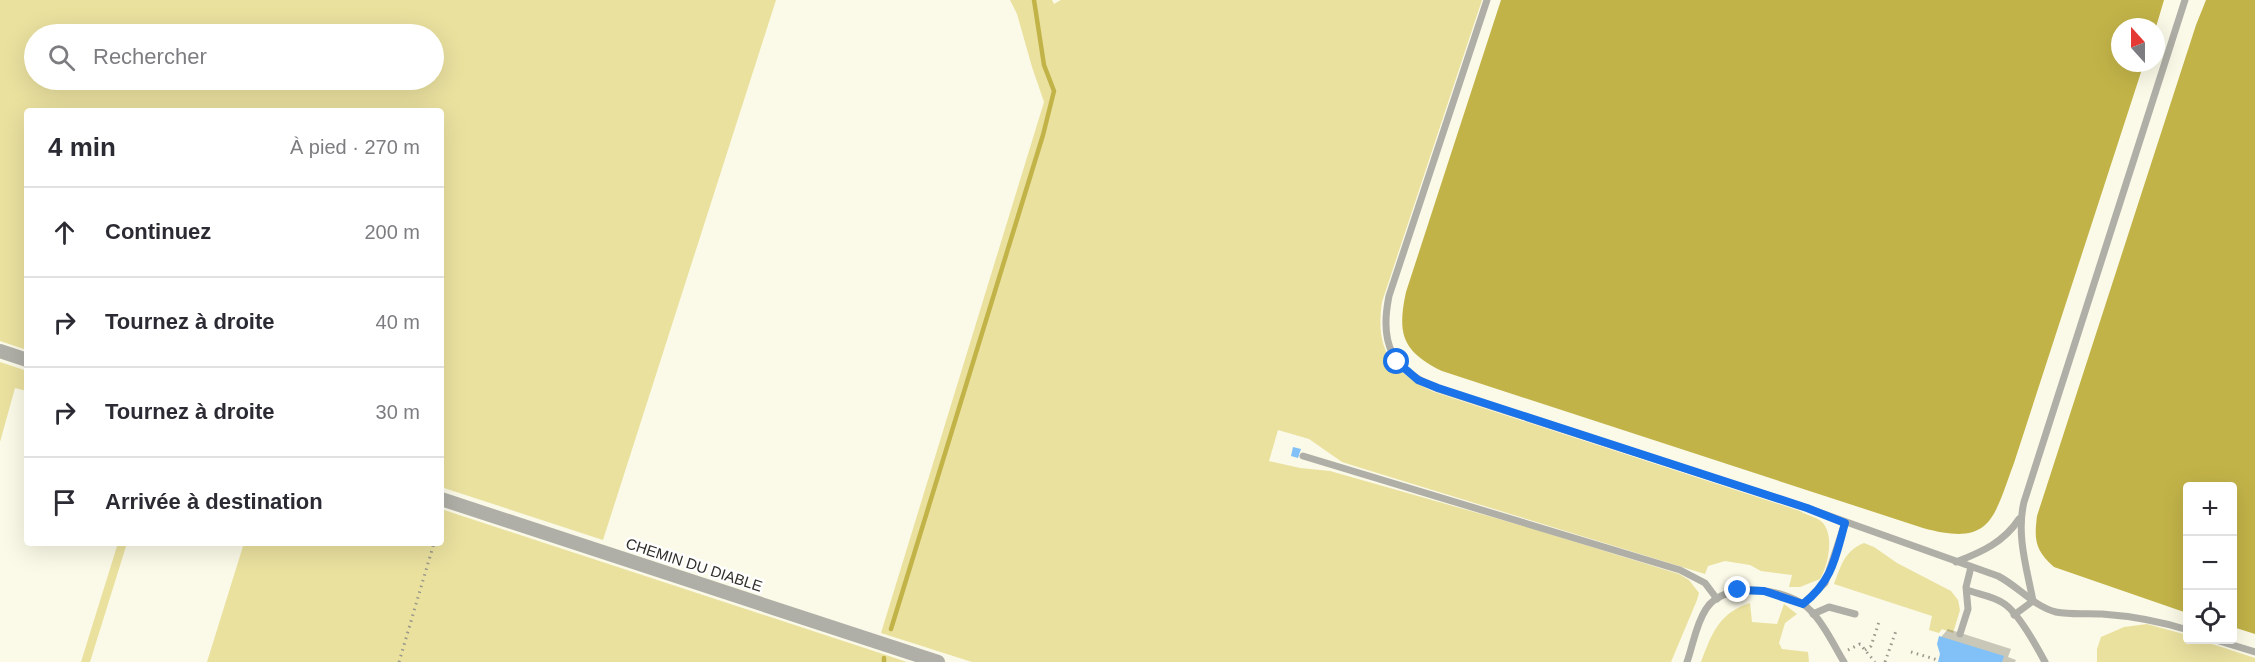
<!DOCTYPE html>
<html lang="fr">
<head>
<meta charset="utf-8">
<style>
  body { margin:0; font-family:Arial,sans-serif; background:#f7f7f7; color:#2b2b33 }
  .controls { position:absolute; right:18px; bottom:18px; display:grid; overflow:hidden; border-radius:6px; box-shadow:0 6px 24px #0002 }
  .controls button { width:54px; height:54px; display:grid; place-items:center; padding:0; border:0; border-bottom:2px solid #e1e1e2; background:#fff; color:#2b2b33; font:30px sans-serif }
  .compass { position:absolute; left:2111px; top:18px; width:54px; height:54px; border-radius:50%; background:#fff; box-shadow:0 6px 24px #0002; rotate:339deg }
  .stop { position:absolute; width:18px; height:18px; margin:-14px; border:4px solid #1a73e8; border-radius:50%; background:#fff }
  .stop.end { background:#1a73e8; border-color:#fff; box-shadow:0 2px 6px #0008 }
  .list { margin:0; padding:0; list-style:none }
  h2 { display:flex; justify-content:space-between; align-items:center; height:78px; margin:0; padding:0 24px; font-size:26px }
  h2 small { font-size:20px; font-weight:400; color:#7c7c81 }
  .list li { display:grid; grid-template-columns:39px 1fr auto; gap:18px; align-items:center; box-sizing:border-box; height:90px; padding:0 24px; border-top:2px solid #e1e1e2 }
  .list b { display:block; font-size:22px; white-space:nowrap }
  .list em { font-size:20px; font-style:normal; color:#7c7c81 }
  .icon { flex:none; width:33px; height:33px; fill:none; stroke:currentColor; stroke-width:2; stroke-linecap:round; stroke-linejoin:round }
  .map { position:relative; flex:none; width:2255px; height:662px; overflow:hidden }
  .search { position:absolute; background:#fff; box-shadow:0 6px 24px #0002; left:24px; top:24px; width:420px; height:66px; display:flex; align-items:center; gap:15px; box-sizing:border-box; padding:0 21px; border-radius:33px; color:#7c7c81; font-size:22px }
  .panel { position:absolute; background:#fff; box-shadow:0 6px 24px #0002; left:24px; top:108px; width:420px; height:438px; border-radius:6px }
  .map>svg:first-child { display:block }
</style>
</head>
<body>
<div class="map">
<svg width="2255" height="662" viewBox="0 0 2255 662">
  <rect width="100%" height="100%" fill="#fbf9e7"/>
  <g fill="#eae19f" fill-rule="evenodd">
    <path d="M0 0H776L603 540 441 487V111H27V350L0 341ZM34 34H434V80H34Z"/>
    <path d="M1010 0H1052L1054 4 1061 0H1482L1382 302C1375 350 1391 371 1434 392L1800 511C1806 515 1817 517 1822 522 1835 535 1828 566 1820 579L1800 587H1789L1792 575 1761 571 1750 565 1725 561 1708 566 1705 574 1361 468 1342 462 1309 439 1278 430 1269 461 1300 468 1330 471 1527 527 1679 574 1689 580 1699 593 1697 600 1671 662H972L881 633 1044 102 1032 67 1017 14Z"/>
    <polygon points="0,362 27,371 27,391 15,388 0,442"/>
    <polygon points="441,509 889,656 907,662 207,662 244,543 441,543"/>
    <polygon points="118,543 127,543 90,662 81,662"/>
    <path d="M1864 543 1874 547 1897 563 1951 591 1958 600 1960 610 1953 633 1942 629 1939 633 1929 630 1932 616 1834 584C1841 566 1844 551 1864 543Z"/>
    <path d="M1750 603 1752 622 1777 624 1784 604 1797 614 1785 623 1779 643 1782 649 1808 652 1809 662H1701C1712 633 1719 613 1750 603Z"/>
    <polygon points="2147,624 2187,635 2188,640 2200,640 2255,658 2255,662 2097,662 2097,649 2101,637 2124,627"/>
  </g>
  <g fill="#c2b348">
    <path d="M1501 0H2164L2156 27H2120V63H2144L2014 463C1993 519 1992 547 1923 528L1442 371C1402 351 1397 334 1406 292Z"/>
    <path d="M2206 0H2255V634L2233 627 2232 486H2188L2187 613 2054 567C2035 550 2034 540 2037 516L2196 25Z"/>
  </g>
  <polygon fill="#0003" points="1948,629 2011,649 2008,657 2016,660 2015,662 1939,662 1942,654 1941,637"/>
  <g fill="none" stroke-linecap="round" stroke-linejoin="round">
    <g stroke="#c2b348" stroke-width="4.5">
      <polyline points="891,629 1043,135 1054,91 1044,65 1034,0"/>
      <polyline points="884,662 884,658"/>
    </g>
  </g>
  <g fill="#81c1f8">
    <polygon points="1293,447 1301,449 1298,458 1291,456"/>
    <polygon points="1939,636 2004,656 2002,662 1938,662 1940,654 1937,644"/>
  </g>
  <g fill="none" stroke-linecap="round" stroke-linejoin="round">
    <g stroke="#99978b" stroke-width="3" stroke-dasharray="1.5 4.5" stroke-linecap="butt">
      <polyline points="1848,650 1860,644 1875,662"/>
      <polyline points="1865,650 1871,646 1879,622"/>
      <polyline points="1911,652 1938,660"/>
      <polyline points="399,662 434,543"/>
      <polyline points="1885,662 1897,628"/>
    </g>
    <g stroke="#b0afa7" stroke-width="7">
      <path d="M1487 0 1389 296C1379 345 1392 369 1438 389L1807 508 1998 576C2018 586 2033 606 2056 612 2071 615 2087 613 2102 614 2131 616 2159 621 2188 630"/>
      <path d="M1303 456C1429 495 1555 531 1680 570L1705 583 1717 599"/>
      <path d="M1956 562C1982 552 2004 542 2019 519"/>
      <path d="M1967 590C1978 594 1993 596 2003 603 2017 611 2037 647 2045 662"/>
      <polyline points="1803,604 1825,583 1845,523"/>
      <polyline points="1813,614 1829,607 1855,614"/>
      <path d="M2014 615 2033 601C2027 569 2016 535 2024 502L2185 0"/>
      <polyline points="1960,634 1968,609 1966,587 1971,567"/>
      <polyline points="2216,640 2255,652"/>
      <path d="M1687 662C1693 645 1696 624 1706 609 1725 579 1790 588 1811 611 1825 625 1834 646 1844 662"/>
    </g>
    <g stroke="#b0afa7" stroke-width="14">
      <polyline points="0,351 27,360"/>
      <polyline points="441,499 938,662"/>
    </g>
  </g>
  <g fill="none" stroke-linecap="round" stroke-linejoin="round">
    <path stroke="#1a73e8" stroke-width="8" d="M1397 362 1418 380 1438 388 1807 508 1845 523C1835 558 1833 580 1803 604L1764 591 1738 590"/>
  </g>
  <g text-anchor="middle" stroke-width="5" stroke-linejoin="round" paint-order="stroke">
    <g font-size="15" fill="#302f29" stroke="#fff">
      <text transform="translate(694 565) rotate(18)" y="5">CHEMIN DU DIABLE</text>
    </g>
  </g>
</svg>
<div class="controls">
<button>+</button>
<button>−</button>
<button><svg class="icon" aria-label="locate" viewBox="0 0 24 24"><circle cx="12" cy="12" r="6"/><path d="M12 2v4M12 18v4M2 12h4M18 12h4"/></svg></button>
</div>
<svg class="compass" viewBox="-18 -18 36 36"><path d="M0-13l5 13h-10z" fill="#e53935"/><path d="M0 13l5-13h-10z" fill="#7c7c81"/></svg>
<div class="stop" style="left:1397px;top:362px"></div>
<div class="stop end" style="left:1738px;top:590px"></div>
<div class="search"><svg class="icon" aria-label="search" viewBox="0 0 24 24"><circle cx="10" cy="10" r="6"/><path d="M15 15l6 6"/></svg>Rechercher</div>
<section class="panel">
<h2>4 min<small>À pied · 270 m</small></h2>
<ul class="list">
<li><svg class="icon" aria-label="ahead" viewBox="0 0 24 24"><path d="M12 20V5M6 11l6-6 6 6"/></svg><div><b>Continuez</b></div><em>200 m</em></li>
<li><svg class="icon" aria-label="right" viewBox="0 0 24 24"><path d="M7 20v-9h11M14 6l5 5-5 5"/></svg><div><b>Tournez à droite</b></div><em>40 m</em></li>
<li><svg class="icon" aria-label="right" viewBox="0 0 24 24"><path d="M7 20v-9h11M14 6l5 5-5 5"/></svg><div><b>Tournez à droite</b></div><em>30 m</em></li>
<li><svg class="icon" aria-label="arrive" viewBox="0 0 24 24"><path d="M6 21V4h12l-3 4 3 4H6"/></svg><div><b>Arrivée à destination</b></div></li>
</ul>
</section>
</div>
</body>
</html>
